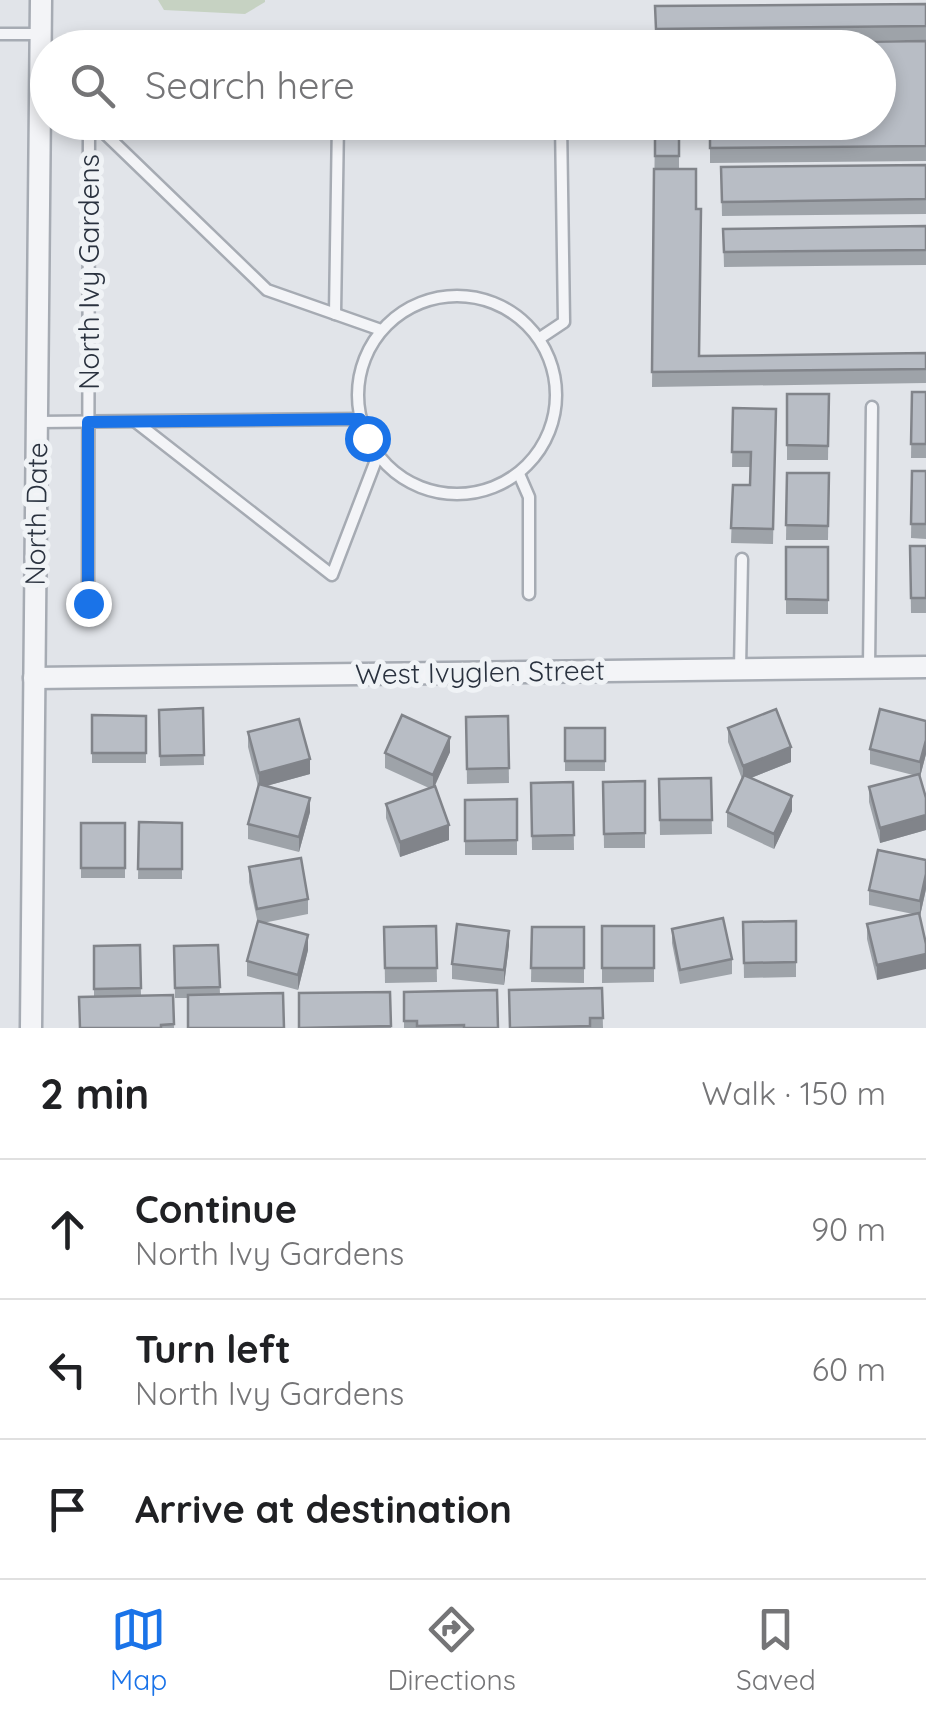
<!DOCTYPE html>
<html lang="en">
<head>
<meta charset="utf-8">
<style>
  body { margin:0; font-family:Quicksand,sans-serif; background:#f2f2f2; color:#202124 }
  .stop { position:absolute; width:30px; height:30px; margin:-22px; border:8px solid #1a73e8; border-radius:50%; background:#fff }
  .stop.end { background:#1a73e8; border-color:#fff; box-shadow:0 2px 10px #0008 }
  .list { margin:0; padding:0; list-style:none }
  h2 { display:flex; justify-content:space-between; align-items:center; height:130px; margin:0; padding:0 40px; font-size:42px }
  h2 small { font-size:32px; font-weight:400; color:#757577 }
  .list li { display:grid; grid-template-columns:65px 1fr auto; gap:30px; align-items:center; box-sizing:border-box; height:140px; padding:0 40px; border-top:2px solid #e0e0e0 }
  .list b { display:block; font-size:38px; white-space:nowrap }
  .list p { margin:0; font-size:32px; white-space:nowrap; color:#757577 }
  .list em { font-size:32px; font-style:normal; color:#757577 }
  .icon { flex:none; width:55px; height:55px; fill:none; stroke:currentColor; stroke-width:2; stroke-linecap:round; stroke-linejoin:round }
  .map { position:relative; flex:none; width:926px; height:1028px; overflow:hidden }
  .search { position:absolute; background:#fff; box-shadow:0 5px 15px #0003; left:30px; right:30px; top:30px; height:110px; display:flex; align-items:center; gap:25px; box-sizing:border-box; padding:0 35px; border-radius:55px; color:#757577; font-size:38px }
  .sheet { height:550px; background:#fff }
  nav { display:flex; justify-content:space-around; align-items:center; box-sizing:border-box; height:140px; border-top:2px solid #e0e0e0; background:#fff; font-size:28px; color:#757577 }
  nav a { display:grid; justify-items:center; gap:5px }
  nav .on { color:#1a73e8 }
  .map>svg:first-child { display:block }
</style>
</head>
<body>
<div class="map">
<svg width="926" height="1028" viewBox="0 0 926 1028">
  <rect width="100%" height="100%" fill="#e1e4e9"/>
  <polygon fill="#c6d2c2" points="158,0 265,0 265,2 245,14 164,10"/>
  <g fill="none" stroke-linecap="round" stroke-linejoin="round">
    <g stroke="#a6abb3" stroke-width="15">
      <g id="lane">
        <polyline points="0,34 41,34"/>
        <polyline points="93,122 267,290 381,330"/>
        <circle cx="457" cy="395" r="99"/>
        <polyline points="335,314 338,122"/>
        <polyline points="540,338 564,322 561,122"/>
        <polyline points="37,422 360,419"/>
        <polyline points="136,422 332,575 378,455"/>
        <polyline points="519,474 529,497 529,594"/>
        <polyline points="88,603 89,122"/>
        <polyline points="869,667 872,407"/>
        <polyline points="740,669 742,559"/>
      </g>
    </g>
    <g stroke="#a6abb3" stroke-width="25">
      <g id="street">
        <polyline points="34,678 926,667"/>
        <polyline points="31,1028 41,0"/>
      </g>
    </g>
    <use href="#lane" stroke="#f3f4f7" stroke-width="10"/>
    <use href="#street" stroke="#f3f4f7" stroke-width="20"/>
  </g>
  <g fill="#9ea3a9">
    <polygon points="926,4 926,40 680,43 656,48 655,6"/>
    <polygon points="926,41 926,161 710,163 710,122"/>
    <polygon points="655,122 679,122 679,169 696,209 699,356 926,353 926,383 652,387"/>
    <polygon points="926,165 926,214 722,216 721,167"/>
    <polygon points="926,226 926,265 724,267 723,229"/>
    <polygon points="912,392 926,392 926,458 911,458"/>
    <polygon points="787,394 829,394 828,460 787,460"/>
    <polygon points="733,408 776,409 773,544 731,543 733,485 750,485 751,467 732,467"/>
    <polygon points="912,471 926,471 926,539 911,538"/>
    <polygon points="787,473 829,473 828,540 786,540"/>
    <polygon points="910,546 926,546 926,613 911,613"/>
    <rect x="786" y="547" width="42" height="67"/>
    <polygon points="203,708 204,765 160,766 159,710"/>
    <polygon points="92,715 146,716 146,763 92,763"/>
    <polygon points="508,716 509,783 467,784 466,717"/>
    <polygon points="926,721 926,754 920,777 926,798 926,830 880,843 869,802 869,787 913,775 870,764 870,749"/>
    <rect x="565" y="728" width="40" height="43"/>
    <polygon points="728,728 791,762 751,778 792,811 774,849 727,827 727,812 742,779 728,742"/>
    <polygon points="248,732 310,774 266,786 310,812 299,852 248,839 248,824 258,786 248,747"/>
    <polygon points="450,752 434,786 449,840 400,857 386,818 386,804 429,788 385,768 385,753"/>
    <polygon points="711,778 712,834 660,835 659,779"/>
    <polygon points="645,781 645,848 604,848 603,782"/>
    <polygon points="573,782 574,850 532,850 531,783"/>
    <polygon points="517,799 517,855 465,855 465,800"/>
    <polygon points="139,822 182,823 182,879 138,879"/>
    <rect x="81" y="823" width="44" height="55"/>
    <polygon points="926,860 926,889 920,916 877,980 867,939 867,924 913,914 869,905 869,890"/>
    <polygon points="249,867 308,899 308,914 263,923 308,950 298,990 247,976 247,961 258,924 249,882"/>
    <polygon points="796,921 796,977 744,978 743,922"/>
    <polygon points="436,926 437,982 385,983 384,927"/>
    <polygon points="602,926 654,926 654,982 602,983"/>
    <polygon points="532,927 584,927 584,983 531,982"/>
    <polygon points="672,929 732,959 732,974 680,984 672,943"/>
    <polygon points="140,945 141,996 173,995 174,1028 79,1028 94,997 94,946"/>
    <polygon points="218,945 220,994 284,1028 188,1028 188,998 175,998 174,946"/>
    <polygon points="509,945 504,985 452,979 452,964"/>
    <polygon points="602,988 603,1028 510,1028"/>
    <polygon points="390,992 391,1028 299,1028"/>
    <polygon points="404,992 498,1028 404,1028"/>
  </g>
  <g fill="#81848a">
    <polygon points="450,737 450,752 433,790 433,775"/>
    <polygon points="926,740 926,754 920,777 920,762"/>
    <polygon points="791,747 791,762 743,781 743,766"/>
    <polygon points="310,759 310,774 259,788 259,773"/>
    <polygon points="792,796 792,811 774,849 774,834"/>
    <polygon points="310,798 310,812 299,852 299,837"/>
    <polygon points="926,815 926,830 880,843 880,828"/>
    <polygon points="449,825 449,840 400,857 400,842"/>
    <polygon points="926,874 926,889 920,916 920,901"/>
    <polygon points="509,931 509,945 504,985 504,970"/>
    <polygon points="308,935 308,950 298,990 298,975"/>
    <polygon points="926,954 926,969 877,980 877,965"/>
  </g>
  <g fill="#b8bdc5" stroke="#81848a" stroke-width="2.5">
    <polygon points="926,4 926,26 656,29 655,6"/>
    <rect x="656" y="38" width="24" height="10"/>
    <polygon points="926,41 926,146 710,148 710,122 878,122 878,48 709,48 709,44"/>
    <rect x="655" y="122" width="24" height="34"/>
    <polygon points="926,165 926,199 722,202 721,167"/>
    <polygon points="654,169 696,169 696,209 701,209 699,356 926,353 926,369 652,372"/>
    <polygon points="926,226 926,250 724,252 723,229"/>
    <polygon points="912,392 926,392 926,444 911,444"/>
    <polygon points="787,394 829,394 828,446 787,445"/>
    <polygon points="733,408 776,409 773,529 731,528 733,485 750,485 751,452 732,452"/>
    <polygon points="912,471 926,471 926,524 911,524"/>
    <polygon points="787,473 829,473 828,526 786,525"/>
    <polygon points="910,546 926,546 926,598 911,598"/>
    <polygon points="786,547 828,547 828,600 786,599"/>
    <polygon points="203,708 204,755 160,756 159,710"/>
    <polygon points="776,709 791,747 743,766 728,728"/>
    <polygon points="880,709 926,721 926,740 920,762 870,749"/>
    <polygon points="92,715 146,716 146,753 92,753"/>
    <polygon points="402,715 450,737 433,775 385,753"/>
    <polygon points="508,716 509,768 467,769 466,717"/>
    <polygon points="299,719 310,759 259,773 248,732"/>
    <rect x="565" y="728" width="40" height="33"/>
    <polygon points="919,774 926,798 926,815 880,828 869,787"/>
    <polygon points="744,775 792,796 774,834 727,812"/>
    <polygon points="711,778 712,820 660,820 659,779"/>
    <polygon points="645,781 645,833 604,834 603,782"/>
    <polygon points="573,782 574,835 532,836 531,783"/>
    <polygon points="259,784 310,798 299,837 248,824"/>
    <polygon points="435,786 449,825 400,842 386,804"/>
    <polygon points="517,799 517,840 465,841 465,800"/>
    <polygon points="139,822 182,823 182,869 138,869"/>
    <rect x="81" y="823" width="44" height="45"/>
    <polygon points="878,850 926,860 926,874 920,901 869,890"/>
    <polygon points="301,858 308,899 257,909 249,867"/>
    <polygon points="919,913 926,944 926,954 877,965 867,924"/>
    <polygon points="723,918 732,959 680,970 672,929"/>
    <polygon points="258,921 308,935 298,975 247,961"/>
    <polygon points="796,921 796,962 744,963 743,922"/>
    <polygon points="457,924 509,931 504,970 452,964"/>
    <polygon points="436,926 437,968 385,968 384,927"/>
    <rect x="602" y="926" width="52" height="42"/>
    <polygon points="532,927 584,927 584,968 531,968"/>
    <polygon points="140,945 141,988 94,989 94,946"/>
    <polygon points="218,945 220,987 175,988 174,946"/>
    <polygon points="602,988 603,1018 590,1018 590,1026 510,1028 509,990"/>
    <polygon points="497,990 498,1028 464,1028 464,1025 417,1026 417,1021 404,1021 404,992"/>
    <polygon points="390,992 391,1026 299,1028 299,993"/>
    <polygon points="283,993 284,1028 188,1028 188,995"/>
    <polygon points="173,995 174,1024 161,1025 161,1028 80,1028 79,997"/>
  </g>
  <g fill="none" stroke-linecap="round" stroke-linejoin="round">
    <polyline stroke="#1a73e8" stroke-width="12" points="88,603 88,422 360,419 367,438"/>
  </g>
  <g text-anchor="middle" stroke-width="10" stroke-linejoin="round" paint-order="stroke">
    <g font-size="28" fill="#2a323f" stroke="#f0f3f6">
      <text transform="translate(89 272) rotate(-90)" y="10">North Ivy Gardens</text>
      <text transform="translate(36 514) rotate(-89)" y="10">North Date</text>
      <text transform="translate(480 672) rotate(-1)" y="10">West Ivyglen Street</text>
    </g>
  </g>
</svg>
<div class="stop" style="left:367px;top:438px"></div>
<div class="stop end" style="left:88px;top:603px"></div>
<div class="search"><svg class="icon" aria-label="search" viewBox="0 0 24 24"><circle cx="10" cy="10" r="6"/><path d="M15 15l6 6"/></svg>Search here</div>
</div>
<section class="sheet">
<h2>2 min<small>Walk · 150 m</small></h2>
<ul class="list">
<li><svg class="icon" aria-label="ahead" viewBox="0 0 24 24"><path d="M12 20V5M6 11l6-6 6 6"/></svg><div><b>Continue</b><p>North Ivy Gardens</p></div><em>90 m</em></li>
<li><svg class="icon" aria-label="left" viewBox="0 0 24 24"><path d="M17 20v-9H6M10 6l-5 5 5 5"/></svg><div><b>Turn left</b><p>North Ivy Gardens</p></div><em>60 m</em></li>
<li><svg class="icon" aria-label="arrive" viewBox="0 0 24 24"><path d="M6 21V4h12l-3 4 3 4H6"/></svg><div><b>Arrive at destination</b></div></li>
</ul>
</section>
<nav>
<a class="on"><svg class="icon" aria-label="map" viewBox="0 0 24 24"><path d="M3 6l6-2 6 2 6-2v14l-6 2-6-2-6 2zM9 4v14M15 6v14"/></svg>Map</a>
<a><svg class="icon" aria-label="directions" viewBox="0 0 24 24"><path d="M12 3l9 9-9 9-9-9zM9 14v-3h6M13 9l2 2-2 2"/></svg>Directions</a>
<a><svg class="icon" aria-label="saved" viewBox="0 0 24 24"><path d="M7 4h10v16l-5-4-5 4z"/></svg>Saved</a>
</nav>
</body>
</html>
